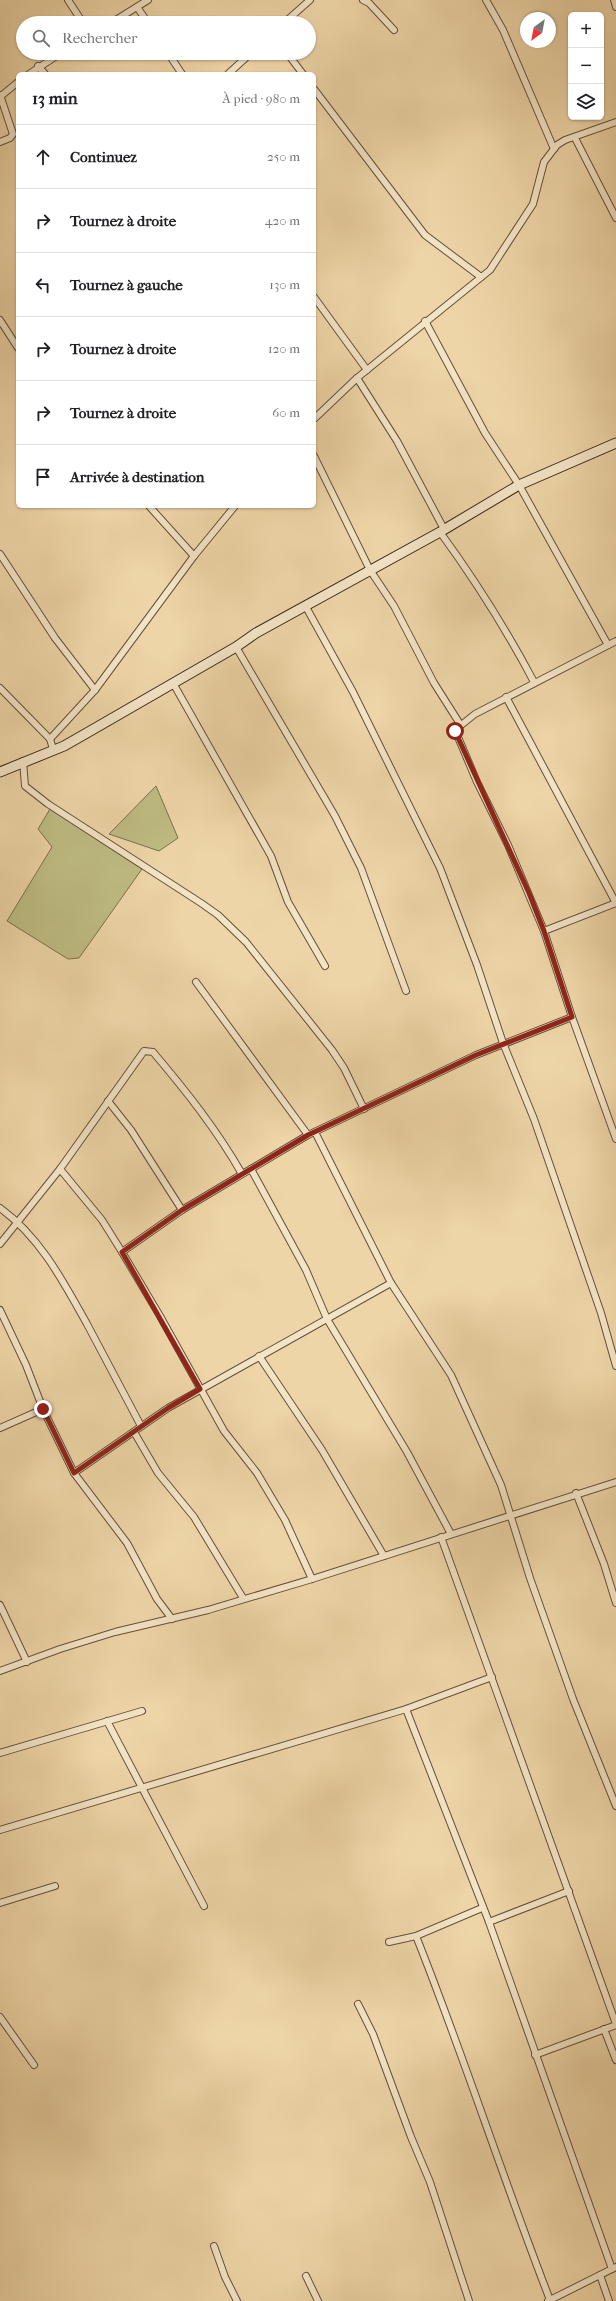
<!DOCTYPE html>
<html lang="fr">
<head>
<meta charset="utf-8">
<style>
  body { margin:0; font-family:"IM FELL French Canon",serif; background:#f6f6f6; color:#202124 }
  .controls { position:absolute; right:12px; top:12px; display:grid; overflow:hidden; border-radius:6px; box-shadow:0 1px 3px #0004 }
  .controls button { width:36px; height:36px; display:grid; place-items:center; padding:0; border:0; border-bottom:1px solid #e0e0e0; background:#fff; color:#202124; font:20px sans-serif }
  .compass { position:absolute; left:520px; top:12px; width:36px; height:36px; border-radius:50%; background:#fff; box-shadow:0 1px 3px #0004; rotate:212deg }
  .stop { position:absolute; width:12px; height:12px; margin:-9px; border:3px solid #8f2418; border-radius:50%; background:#fff }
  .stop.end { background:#8f2418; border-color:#fff; box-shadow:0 1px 4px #0008 }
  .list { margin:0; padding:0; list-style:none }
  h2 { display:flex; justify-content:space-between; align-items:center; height:52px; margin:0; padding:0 16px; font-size:17px }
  h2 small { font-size:13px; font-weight:400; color:#757577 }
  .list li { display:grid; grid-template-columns:26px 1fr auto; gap:12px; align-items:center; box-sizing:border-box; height:64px; padding:0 16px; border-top:1px solid #e0e0e0 }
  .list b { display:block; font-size:15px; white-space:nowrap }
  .list em { font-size:13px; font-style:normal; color:#757577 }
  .icon { flex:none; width:22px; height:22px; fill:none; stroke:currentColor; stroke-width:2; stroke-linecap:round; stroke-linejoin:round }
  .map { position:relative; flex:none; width:616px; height:2301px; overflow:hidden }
  .search { position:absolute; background:#fff; box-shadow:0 1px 3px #0004; left:16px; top:16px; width:300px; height:44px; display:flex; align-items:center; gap:10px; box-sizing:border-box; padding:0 14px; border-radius:22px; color:#757577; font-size:15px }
  .panel { position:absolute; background:#fff; box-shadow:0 1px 3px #0004; left:16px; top:72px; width:300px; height:436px; border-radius:6px }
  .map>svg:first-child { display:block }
</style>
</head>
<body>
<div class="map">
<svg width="616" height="2301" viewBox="0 0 616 2301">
  <rect width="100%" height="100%" fill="#eed5a7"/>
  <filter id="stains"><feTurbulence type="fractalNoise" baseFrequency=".005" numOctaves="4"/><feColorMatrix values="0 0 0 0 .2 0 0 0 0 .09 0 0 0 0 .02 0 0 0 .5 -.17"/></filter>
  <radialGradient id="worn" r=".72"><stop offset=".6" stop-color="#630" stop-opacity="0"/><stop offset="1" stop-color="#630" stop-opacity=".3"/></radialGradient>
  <g fill="#bebc83" stroke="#7a704e">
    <polygon points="156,786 178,838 159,851 109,834"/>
    <polygon points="50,809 142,869 79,958 68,959 7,921 52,847 38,829"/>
  </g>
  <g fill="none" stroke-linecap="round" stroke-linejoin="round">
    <g stroke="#63513c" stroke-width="8">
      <g id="street">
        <polyline points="68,0 83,23"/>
        <polyline points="363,0 369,3 394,30"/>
        <polyline points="486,0 503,30 554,149"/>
        <polyline points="614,0 616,7"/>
        <polyline points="137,7 148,23"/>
        <polyline points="111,23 148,0"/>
        <polyline points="284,23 310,0"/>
        <polyline points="168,53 182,74"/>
        <polyline points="287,53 303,74"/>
        <polyline points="38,66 45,74"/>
        <polyline points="29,74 61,53"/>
        <polyline points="228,74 251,53"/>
        <polyline points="314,89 425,235 481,277"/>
        <polyline points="0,95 13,134 10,138 0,142"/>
        <polyline points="1,96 18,82"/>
        <polyline points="575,138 616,218"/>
        <polyline points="314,297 367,370"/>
        <polyline points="0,320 18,348"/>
        <polyline points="425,321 485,433 519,485 608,645"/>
        <polyline points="357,378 397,441 444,529"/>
        <polyline points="314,419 357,378 490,270 533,204 544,162 557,145 565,140 616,122"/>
        <polyline points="314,456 370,570 394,606 434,683 460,724"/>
        <polyline points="149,506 194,556"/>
        <path d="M440 532C475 580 506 629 534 682"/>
        <polyline points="0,554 55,638 95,690"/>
        <polyline points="306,607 353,692 440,868 477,965 503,1043 534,1119 601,1313 616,1366"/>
        <polyline points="236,647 335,816 361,868 406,991"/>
        <polyline points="173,683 271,856 288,902 325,966"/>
        <polyline points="0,688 50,739"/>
        <polyline points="506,697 616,903"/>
        <polyline points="53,749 50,739 95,690 194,556 235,506"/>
        <polyline points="23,761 25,786 48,804 201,903 218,915 246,942 332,1050 344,1068 364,1109"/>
        <polyline points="616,903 544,931 572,1017 616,1139"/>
        <polyline points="544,931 508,845 477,782 455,730 475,714 616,641"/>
        <polyline points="196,982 308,1135"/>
        <polyline points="108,1101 131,1130 182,1210"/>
        <polyline points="315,1132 391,1283 451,1375 501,1485 530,1578 573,1699 616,1806"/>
        <polyline points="60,1169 102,1220 122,1252 160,1316 224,1431 257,1473 285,1520 312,1579"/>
        <polyline points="251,1169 306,1270 327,1319 407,1452 451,1534"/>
        <path d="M0 1208C40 1237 63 1281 87 1324 105 1358 123 1392 141 1426"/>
        <path d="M0 1244 60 1169 144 1051 153 1052C186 1091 217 1130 242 1174"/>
        <polyline points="122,1252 182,1210 308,1135 476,1055 572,1017"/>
        <polyline points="0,1310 26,1365 43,1409 74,1473 127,1543 157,1599 172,1619"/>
        <polyline points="259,1356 322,1450 384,1556"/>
        <polyline points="0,1428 43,1409"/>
        <polyline points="134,1432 158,1473 194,1517 243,1598"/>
        <polyline points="74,1473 168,1408 391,1283"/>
        <polyline points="576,1493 604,1564 616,1603"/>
        <polyline points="441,1537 616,2024"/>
        <polyline points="0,1605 27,1662"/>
        <polyline points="0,1671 60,1649 115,1632 208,1610 312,1579 616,1482"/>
        <polyline points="406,1709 489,1922 612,2269"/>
        <polyline points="107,1721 204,1906"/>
        <polyline points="0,1753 142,1711"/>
        <polyline points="0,1830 406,1709 492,1677"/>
        <polyline points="0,1903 55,1886"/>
        <polyline points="489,1922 569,1891"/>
        <path d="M416 1936C464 2056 503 2179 550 2300"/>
        <polyline points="389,1942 416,1936 482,1908"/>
        <polyline points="358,2004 373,2034 411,2137 430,2182 469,2301"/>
        <polyline points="0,2017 34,2065"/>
        <polyline points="604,2029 616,2060"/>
        <polyline points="535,2055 616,2025"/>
        <polyline points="214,2246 225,2277 237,2301"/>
        <polyline points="600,2275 609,2301"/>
        <polyline points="306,2276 318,2301"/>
        <polyline points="548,2301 616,2267"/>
      </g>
    </g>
    <g stroke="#352519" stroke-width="11">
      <polyline id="secondary" points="0,772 64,746 85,734 236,647 256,633 440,532 519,485 616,443"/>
    </g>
    <use href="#street" stroke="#f4e4c6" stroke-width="6"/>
    <use href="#secondary" stroke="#f4e4c6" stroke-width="9"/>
  </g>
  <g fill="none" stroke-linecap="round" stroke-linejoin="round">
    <polyline stroke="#8f2418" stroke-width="5" points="43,1409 74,1473 168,1408 200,1389 122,1252 182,1210 308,1135 476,1055 572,1017 544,931 529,893 455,731"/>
  </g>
  <rect width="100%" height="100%" filter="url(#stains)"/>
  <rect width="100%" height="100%" fill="url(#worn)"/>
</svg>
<div class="controls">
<button>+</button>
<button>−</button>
<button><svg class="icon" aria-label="layers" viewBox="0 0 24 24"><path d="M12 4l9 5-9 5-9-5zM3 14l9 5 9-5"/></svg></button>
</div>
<svg class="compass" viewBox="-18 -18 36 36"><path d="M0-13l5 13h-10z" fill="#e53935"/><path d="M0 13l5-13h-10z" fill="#757577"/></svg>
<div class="stop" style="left:455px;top:731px"></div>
<div class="stop end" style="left:43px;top:1409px"></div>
<div class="search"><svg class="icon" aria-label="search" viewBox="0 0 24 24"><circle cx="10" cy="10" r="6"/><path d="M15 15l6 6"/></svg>Rechercher</div>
<section class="panel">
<h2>13 min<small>À pied · 980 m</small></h2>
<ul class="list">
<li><svg class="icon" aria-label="ahead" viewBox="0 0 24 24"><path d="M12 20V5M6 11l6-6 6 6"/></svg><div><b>Continuez</b></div><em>250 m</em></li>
<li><svg class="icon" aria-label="right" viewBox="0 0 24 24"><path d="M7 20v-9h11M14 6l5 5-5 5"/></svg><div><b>Tournez à droite</b></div><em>420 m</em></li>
<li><svg class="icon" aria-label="left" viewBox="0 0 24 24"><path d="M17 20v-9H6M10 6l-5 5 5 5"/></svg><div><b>Tournez à gauche</b></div><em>130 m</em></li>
<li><svg class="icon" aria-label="right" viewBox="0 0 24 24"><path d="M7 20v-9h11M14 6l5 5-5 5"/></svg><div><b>Tournez à droite</b></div><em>120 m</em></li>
<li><svg class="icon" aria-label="right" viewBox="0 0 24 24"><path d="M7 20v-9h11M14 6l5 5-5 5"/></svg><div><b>Tournez à droite</b></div><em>60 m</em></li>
<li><svg class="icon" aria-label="arrive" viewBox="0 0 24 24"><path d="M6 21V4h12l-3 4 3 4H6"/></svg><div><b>Arrivée à destination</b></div></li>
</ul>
</section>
</div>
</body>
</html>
